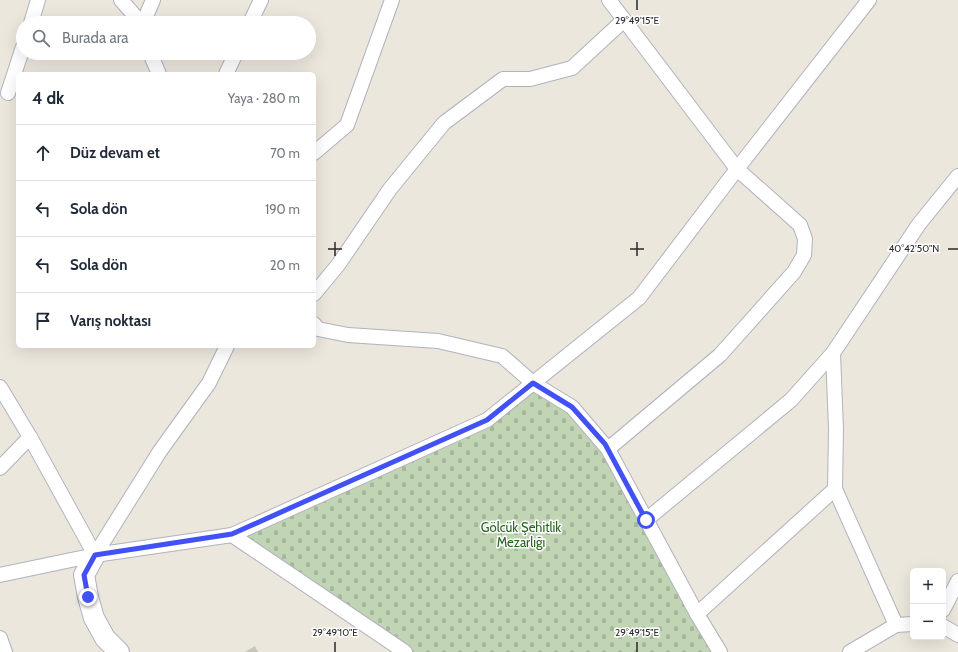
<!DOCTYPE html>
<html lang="tr">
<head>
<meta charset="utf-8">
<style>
  body { margin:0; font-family:Cabin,sans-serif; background:#f2f2f3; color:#1f2937 }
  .controls { position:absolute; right:12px; bottom:12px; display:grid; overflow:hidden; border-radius:6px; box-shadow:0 4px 16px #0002 }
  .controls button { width:36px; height:36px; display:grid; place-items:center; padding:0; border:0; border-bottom:1px solid #e0e1e3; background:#fff; color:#1f2937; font:20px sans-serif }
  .stop { position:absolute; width:12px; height:12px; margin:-9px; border:3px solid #4151f5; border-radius:50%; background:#fff }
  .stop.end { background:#4151f5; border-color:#fff; box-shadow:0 1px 4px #0008 }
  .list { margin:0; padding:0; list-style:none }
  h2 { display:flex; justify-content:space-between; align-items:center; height:52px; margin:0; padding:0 16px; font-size:17px }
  h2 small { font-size:13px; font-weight:400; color:#747a83 }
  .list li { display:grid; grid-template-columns:26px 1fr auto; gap:12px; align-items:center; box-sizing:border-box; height:56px; padding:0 16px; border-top:1px solid #e0e1e3 }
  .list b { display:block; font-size:15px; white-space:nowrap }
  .list em { font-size:13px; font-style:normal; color:#747a83 }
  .icon { flex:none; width:22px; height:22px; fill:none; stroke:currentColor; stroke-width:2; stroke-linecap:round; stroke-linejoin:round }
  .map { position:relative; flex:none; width:958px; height:652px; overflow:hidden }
  .search { position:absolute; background:#fff; box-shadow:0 4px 16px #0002; left:16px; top:16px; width:300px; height:44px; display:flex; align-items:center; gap:10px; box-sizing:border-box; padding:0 14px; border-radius:22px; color:#747a83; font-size:15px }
  .panel { position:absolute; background:#fff; box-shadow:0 4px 16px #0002; left:16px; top:72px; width:300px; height:276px; border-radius:6px }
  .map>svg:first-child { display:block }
</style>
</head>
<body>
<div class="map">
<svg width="958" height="652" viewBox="0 0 958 652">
  <defs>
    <pattern id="cemetery-stones" width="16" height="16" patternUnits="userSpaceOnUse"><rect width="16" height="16" fill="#c1d5b5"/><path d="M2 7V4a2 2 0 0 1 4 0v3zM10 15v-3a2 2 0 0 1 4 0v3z" fill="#a6b79c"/></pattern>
  </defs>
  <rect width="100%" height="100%" fill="#ece7dd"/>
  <polygon fill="url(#cemetery-stones)" points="533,383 572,407 605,444 720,652 405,652 232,535 487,420"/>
  <polygon fill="#c7c5bb" points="255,646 258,652 245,652"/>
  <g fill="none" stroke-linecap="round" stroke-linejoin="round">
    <g stroke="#b0b2be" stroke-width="16">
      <g id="minor">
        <polyline points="121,0 135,16 138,23"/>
        <polyline points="31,23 38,0"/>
        <polyline points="143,23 153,0"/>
        <polyline points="250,23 261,0"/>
        <polyline points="150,53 159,74"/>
        <polyline points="226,74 236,53"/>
        <polyline points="8,93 23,47"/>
        <polyline points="314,153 347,125 392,0"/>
        <polyline points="314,294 338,265 390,189 444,123 503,79 530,79 572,68 624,20"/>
        <polyline points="314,324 318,329 348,335 438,341 502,356 533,383 572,407 608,449 697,614 720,652"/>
        <polyline points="0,387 30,437 95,555"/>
        <polyline points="608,449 720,355 794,272 804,255 805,239 800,225 737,169 609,0"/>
        <polyline points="0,468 30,437"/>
        <polyline points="646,520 791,400 833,353"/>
        <polyline points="232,535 405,652"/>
        <polyline points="95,555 160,451 209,383 227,346"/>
        <polyline points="0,575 95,555 232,535 487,420 639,298 737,169 869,0"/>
        <polyline points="943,610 958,581"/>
        <polyline points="697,614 835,489"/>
        <polyline points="896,625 835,489 836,429 833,353 919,224 958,176"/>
        <polyline points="943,626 958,635"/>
        <polyline points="0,638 5,652"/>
        <polyline points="850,652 896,625 913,624"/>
      </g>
    </g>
    <g stroke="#b0b2be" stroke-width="22">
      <polyline id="secondary" points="95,555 84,575 88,597 94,618 105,638 119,652"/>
    </g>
    <use href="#minor" stroke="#fff" stroke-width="14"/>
    <use href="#secondary" stroke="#fff" stroke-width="20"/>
  </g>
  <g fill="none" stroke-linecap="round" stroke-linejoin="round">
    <polyline stroke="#4151f5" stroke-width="5" points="88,597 84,575 95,555 232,534 487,420 533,383 572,407 605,444 646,520"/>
  </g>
  <path fill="none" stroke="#2a2a2a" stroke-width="1.5" d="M637 0V10M335 242V256M637 242V256M328 249H342M630 249H644M948 249H958M335 642V652M637 642V652"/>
  <g text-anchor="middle" stroke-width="3" stroke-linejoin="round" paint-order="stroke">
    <g font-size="13" fill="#24661c" stroke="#fff">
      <text x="521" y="532">Gölcük Şehitlik<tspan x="521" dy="15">Mezarlığı</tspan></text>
    </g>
  </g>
  <g font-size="10" text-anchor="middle" fill="#2a2a2a" stroke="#fff" stroke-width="3" stroke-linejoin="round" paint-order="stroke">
    <text x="637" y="24">29°49'15"E</text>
    <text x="914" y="252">40°42'50"N</text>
    <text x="335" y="636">29°49'10"E</text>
    <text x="637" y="636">29°49'15"E</text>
  </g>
</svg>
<div class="controls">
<button>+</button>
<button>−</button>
</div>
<div class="stop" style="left:646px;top:520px"></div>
<div class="stop end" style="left:88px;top:597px"></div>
<div class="search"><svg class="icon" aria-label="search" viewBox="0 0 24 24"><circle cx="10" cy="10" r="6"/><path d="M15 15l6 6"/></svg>Burada ara</div>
<section class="panel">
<h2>4 dk<small>Yaya · 280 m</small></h2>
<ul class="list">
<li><svg class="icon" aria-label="ahead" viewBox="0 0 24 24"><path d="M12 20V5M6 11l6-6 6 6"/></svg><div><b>Düz devam et</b></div><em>70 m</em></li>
<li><svg class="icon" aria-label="left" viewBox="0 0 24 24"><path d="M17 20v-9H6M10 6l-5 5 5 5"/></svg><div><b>Sola dön</b></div><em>190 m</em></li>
<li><svg class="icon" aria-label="left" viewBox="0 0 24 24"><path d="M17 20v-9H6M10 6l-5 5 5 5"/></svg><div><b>Sola dön</b></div><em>20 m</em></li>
<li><svg class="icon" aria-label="arrive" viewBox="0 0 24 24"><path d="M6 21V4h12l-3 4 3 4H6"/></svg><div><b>Varış noktası</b></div></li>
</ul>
</section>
</div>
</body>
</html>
